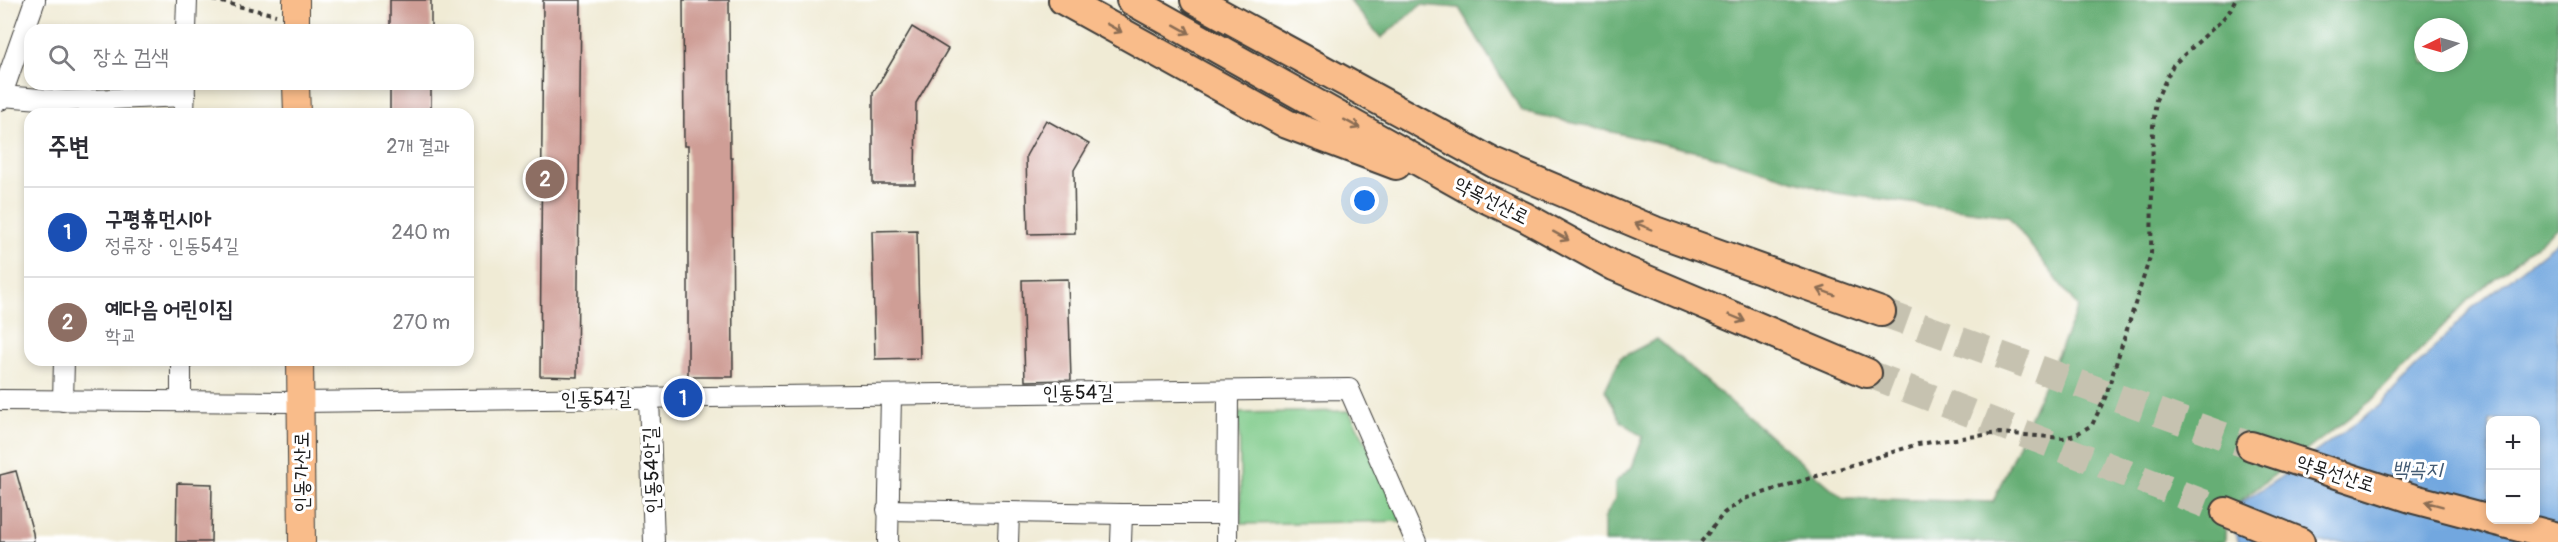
<!DOCTYPE html>
<html lang="ko">
<head>
<meta charset="utf-8">
<style>
  body { margin:0; font-family:Pangolin,"Poor Story",sans-serif; background:#f7f7f7; color:#2b2b33 }
  .controls { position:absolute; right:18px; bottom:18px; display:grid; overflow:hidden; border-radius:12px; box-shadow:0 3px 9px #0003 }
  .controls button { width:54px; height:54px; display:grid; place-items:center; padding:0; border:0; border-bottom:2px solid #e1e1e2; background:#fff; color:#2b2b33; font:30px sans-serif }
  .compass { position:absolute; left:2414px; top:18px; width:54px; height:54px; border-radius:50%; background:#fff; box-shadow:0 3px 9px #0003; rotate:265deg }
  .you { position:absolute; left:1365px; top:201px; width:21px; height:21px; margin:-15px; border:4px solid #fff; border-radius:50%; background:#1a73e8; box-shadow:0 0 0 9px #1a73e833 }
  .badge { display:grid; place-items:center; width:39px; height:39px; border-radius:50%; background:#2563eb; color:#fff; font-size:20px; font-weight:700 }
  .pin { position:absolute; translate:-50% -50%; border:3px solid #fff; box-shadow:0 2px 6px #0006 }
  .list { margin:0; padding:0; list-style:none }
  h2 { display:flex; justify-content:space-between; align-items:center; height:78px; margin:0; padding:0 24px; font-size:26px }
  h2 small { font-size:20px; font-weight:400; color:#7c7c81 }
  .list li { display:grid; grid-template-columns:39px 1fr auto; gap:18px; align-items:center; box-sizing:border-box; height:90px; padding:0 24px; border-top:2px solid #e1e1e2 }
  .list b { display:block; font-size:22px; white-space:nowrap }
  .list p { margin:0; font-size:20px; white-space:nowrap; color:#7c7c81 }
  .list em { font-size:20px; font-style:normal; color:#7c7c81 }
  .icon { flex:none; width:33px; height:33px; fill:none; stroke:currentColor; stroke-width:2; stroke-linecap:round; stroke-linejoin:round }
  .map { position:relative; flex:none; width:2558px; height:542px; overflow:hidden }
  .search { position:absolute; background:#fff; box-shadow:0 3px 9px #0003; left:24px; top:24px; width:450px; height:66px; display:flex; align-items:center; gap:15px; box-sizing:border-box; padding:0 21px; border-radius:18px; color:#7c7c81; font-size:22px }
  .panel { position:absolute; background:#fff; box-shadow:0 3px 9px #0003; left:24px; top:108px; width:450px; height:258px; border-radius:18px }
  .map>svg:first-child { display:block }
</style>
</head>
<body>
<div class="map">
<svg width="2558" height="542" viewBox="0 0 2558 542">
  <rect width="100%" height="100%" fill="#fff"/>
  <filter id="ink" filterUnits="userSpaceOnUse"><feTurbulence type="fractalNoise" baseFrequency=".0167" numOctaves="2"/><feDisplacementMap in="SourceGraphic" scale="12" xChannelSelector="R" yChannelSelector="G"/><feConvolveMatrix kernelMatrix="1 2 1 2 8 2 1 2 1" color-interpolation-filters="sRGB"/></filter>
  <filter id="wash" filterUnits="userSpaceOnUse"><feTurbulence type="fractalNoise" baseFrequency=".008" numOctaves="4" result="noise"/><feDisplacementMap in="SourceGraphic" scale="24" xChannelSelector="R" yChannelSelector="G"/><feGaussianBlur stdDeviation="1.35" result="paint"/><feColorMatrix in="noise" values="0 0 0 0 0 0 0 0 0 0 0 0 0 0 0 0 0 1.4 0 .05"/><feComposite in="paint" operator="in"/></filter>
  <g filter="url(#wash)">
    <rect width="100%" height="100%" fill="#f0ebd5"/>
    <polygon fill="#7eca89" stroke="#4d7352" stroke-width="1.5" points="1349,411 1409,521 1241,524 1239,413"/>
    <path fill="#66ae75" stroke="#416548" stroke-width="1.5" fill-rule="evenodd" d="M1349 0H2558V227L2467 301 2371 401 2226 512 2225 542H1604V519L1615 498V482L1632 467 1643 437 1621 421 1605 390 1620 358 1657 339 1843 498 1993 502 2078 307 2008 216 1836 193 1707 154 1522 111 1459 8 1421 5 1381 38ZM2423 27H2459V63H2423Z"/>
    <path fill="#72a7df" stroke="#47627e" stroke-width="1.5" fill-rule="evenodd" d="M2558 241V542H2239L2226 512 2278 479 2379 406 2471 309ZM2490 420H2536V520H2490Z"/>
    <g id="blocks">
      <g fill="#cf9e96">
        <rect x="390" y="0" width="41" height="30"/>
        <polygon points="543,0 581,0 577,377 540,376"/>
        <polygon points="683,0 729,0 730,158 732,158 733,377 688,377 688,146 684,146"/>
        <polygon points="912,27 948,49 916,103 915,184 873,184 873,93"/>
        <rect x="390" y="84" width="41" height="30"/>
        <polygon points="1046,120 1089,144 1074,170 1075,233 1028,234 1026,156"/>
        <polygon points="917,230 920,358 875,359 872,231"/>
        <polygon points="1068,279 1071,380 1025,381 1022,280"/>
        <polygon points="16,471 33,533 34,542 0,542 0,475"/>
        <polygon points="177,483 212,484 211,542 176,542"/>
      </g>
    </g>
  </g>
  <g filter="url(#ink)">
    <use href="#blocks" fill-opacity="0" stroke="#3c3b38" stroke-width="1.5"/>
    <g fill="none" stroke-linecap="round" stroke-linejoin="round">
      <g stroke="#c6c2b0" stroke-width="28" stroke-dasharray="28 14" stroke-linecap="butt">
        <polyline points="1881,312 2251,446"/>
        <polyline points="1867,373 2226,512"/>
      </g>
      <g stroke="#3c3b38" stroke-width="22">
        <g id="minor">
          <polyline points="186,30 187,0"/>
          <polyline points="2,96 66,101 185,96"/>
          <polyline points="0,100 35,0"/>
          <polyline points="184,114 185,84"/>
          <polyline points="649,397 654,542"/>
          <polyline points="0,400 301,402 1349,389 1416,542"/>
          <polyline points="63,401 64,360"/>
          <polyline points="181,401 181,360"/>
          <polyline points="887,510 1122,514 1227,514"/>
          <polyline points="888,542 891,395"/>
          <polyline points="1008,542 1009,513"/>
          <polyline points="1121,542 1122,514"/>
          <polyline points="1227,542 1228,391"/>
        </g>
      </g>
      <g stroke="#3c3b38" stroke-width="28">
        <g id="major">
          <polyline points="296,30 296,0"/>
          <polyline points="296,84 297,114"/>
          <polyline points="300,360 302,542"/>
        </g>
      </g>
      <g stroke="#3c3b38" stroke-width="32">
        <g id="highway">
          <polyline points="1063,0 1287,124 1396,165"/>
          <polyline points="1131,0 1481,196 1525,217 1614,266 1867,373"/>
          <polyline points="1195,0 1494,163 1655,231 1881,312"/>
          <polyline points="2251,446 2414,499 2490,519"/>
          <polyline points="2226,512 2300,542"/>
          <polyline points="2492,520 2558,537"/>
        </g>
      </g>
      <g stroke="#3c3b38" stroke-width="4" stroke-dasharray="4.5 4.5" stroke-linecap="butt">
        <polyline points="213,0 276,15"/>
        <polyline points="1701,542 1724,513 1744,499 1918,444 1999,433 2063,438 2075,435 2092,425 2105,398 2151,254 2153,126 2156,100 2173,65 2221,21 2229,12 2235,0"/>
      </g>
      <use href="#minor" stroke="#fff" stroke-width="20"/>
      <use href="#major" stroke="#f9bc8a" stroke-width="26"/>
      <use href="#highway" stroke="#f9bc8a" stroke-width="28"/>
    </g>
    <defs><path id="oneway-shaft" d="M-6 0H5M1.5-3L5.5 0L1.5 3" fill="none" stroke-width="1.6" stroke-linecap="round" stroke-linejoin="round" transform="scale(1.5)"/></defs>
    <g stroke="#8a6c53">
      <use href="#oneway-shaft" transform="translate(1114 28) rotate(29)"/>
      <use href="#oneway-shaft" transform="translate(1182 29) rotate(29)"/>
      <use href="#oneway-shaft" transform="translate(1352 124) rotate(29)"/>
      <use href="#oneway-shaft" transform="translate(1643 226) rotate(-157)"/>
      <use href="#oneway-shaft" transform="translate(1561 236) rotate(29)"/>
      <use href="#oneway-shaft" transform="translate(1826 292) rotate(-160)"/>
      <use href="#oneway-shaft" transform="translate(1737 318) rotate(23)"/>
      <use href="#oneway-shaft" transform="translate(2434 504) rotate(-165)"/>
    </g>
  </g>
  <g text-anchor="middle" stroke-width="6" stroke-linejoin="round" paint-order="stroke">
    <g font-size="20" fill="#1c1c1c" stroke="#fff">
      <text transform="translate(1492 200) rotate(27)" y="7">약목선산로</text>
      <text transform="translate(1078 392) rotate(-1)" y="7">인동54길</text>
      <text transform="translate(596 398) rotate(-1)" y="7">인동54길</text>
      <text transform="translate(651 470) rotate(-92)" y="7">인동54안길</text>
      <text transform="translate(301 472) rotate(-90)" y="7">인동가산로</text>
      <text transform="translate(2336 473) rotate(18)" y="7">약목선산로</text>
    </g>
    <g font-size="21" font-style="italic" fill="#435b74" stroke="#fff">
      <text x="2417" y="476">백곡지</text>
    </g>
  </g>
</svg>
<div class="controls">
<button>+</button>
<button>−</button>
</div>
<svg class="compass" viewBox="-18 -18 36 36"><path d="M0-13l5 13h-10z" fill="#e53935"/><path d="M0 13l5-13h-10z" fill="#7c7c81"/></svg>
<div class="you"></div>
<div class="pin badge" style="left:683px;top:398px;background:#1a4fb4">1</div>
<div class="pin badge" style="left:545px;top:179px;background:#8d6e63">2</div>
<div class="search"><svg class="icon" aria-label="search" viewBox="0 0 24 24"><circle cx="10" cy="10" r="6"/><path d="M15 15l6 6"/></svg>장소 검색</div>
<section class="panel">
<h2>주변<small>2개 결과</small></h2>
<ul class="list">
<li><span class="badge" style="background:#1a4fb4">1</span><div><b>구평휴먼시아</b><p>정류장 · 인동54길</p></div><em>240 m</em></li>
<li><span class="badge" style="background:#8d6e63">2</span><div><b>예다음 어린이집</b><p>학교</p></div><em>270 m</em></li>
</ul>
</section>
</div>
</body>
</html>
